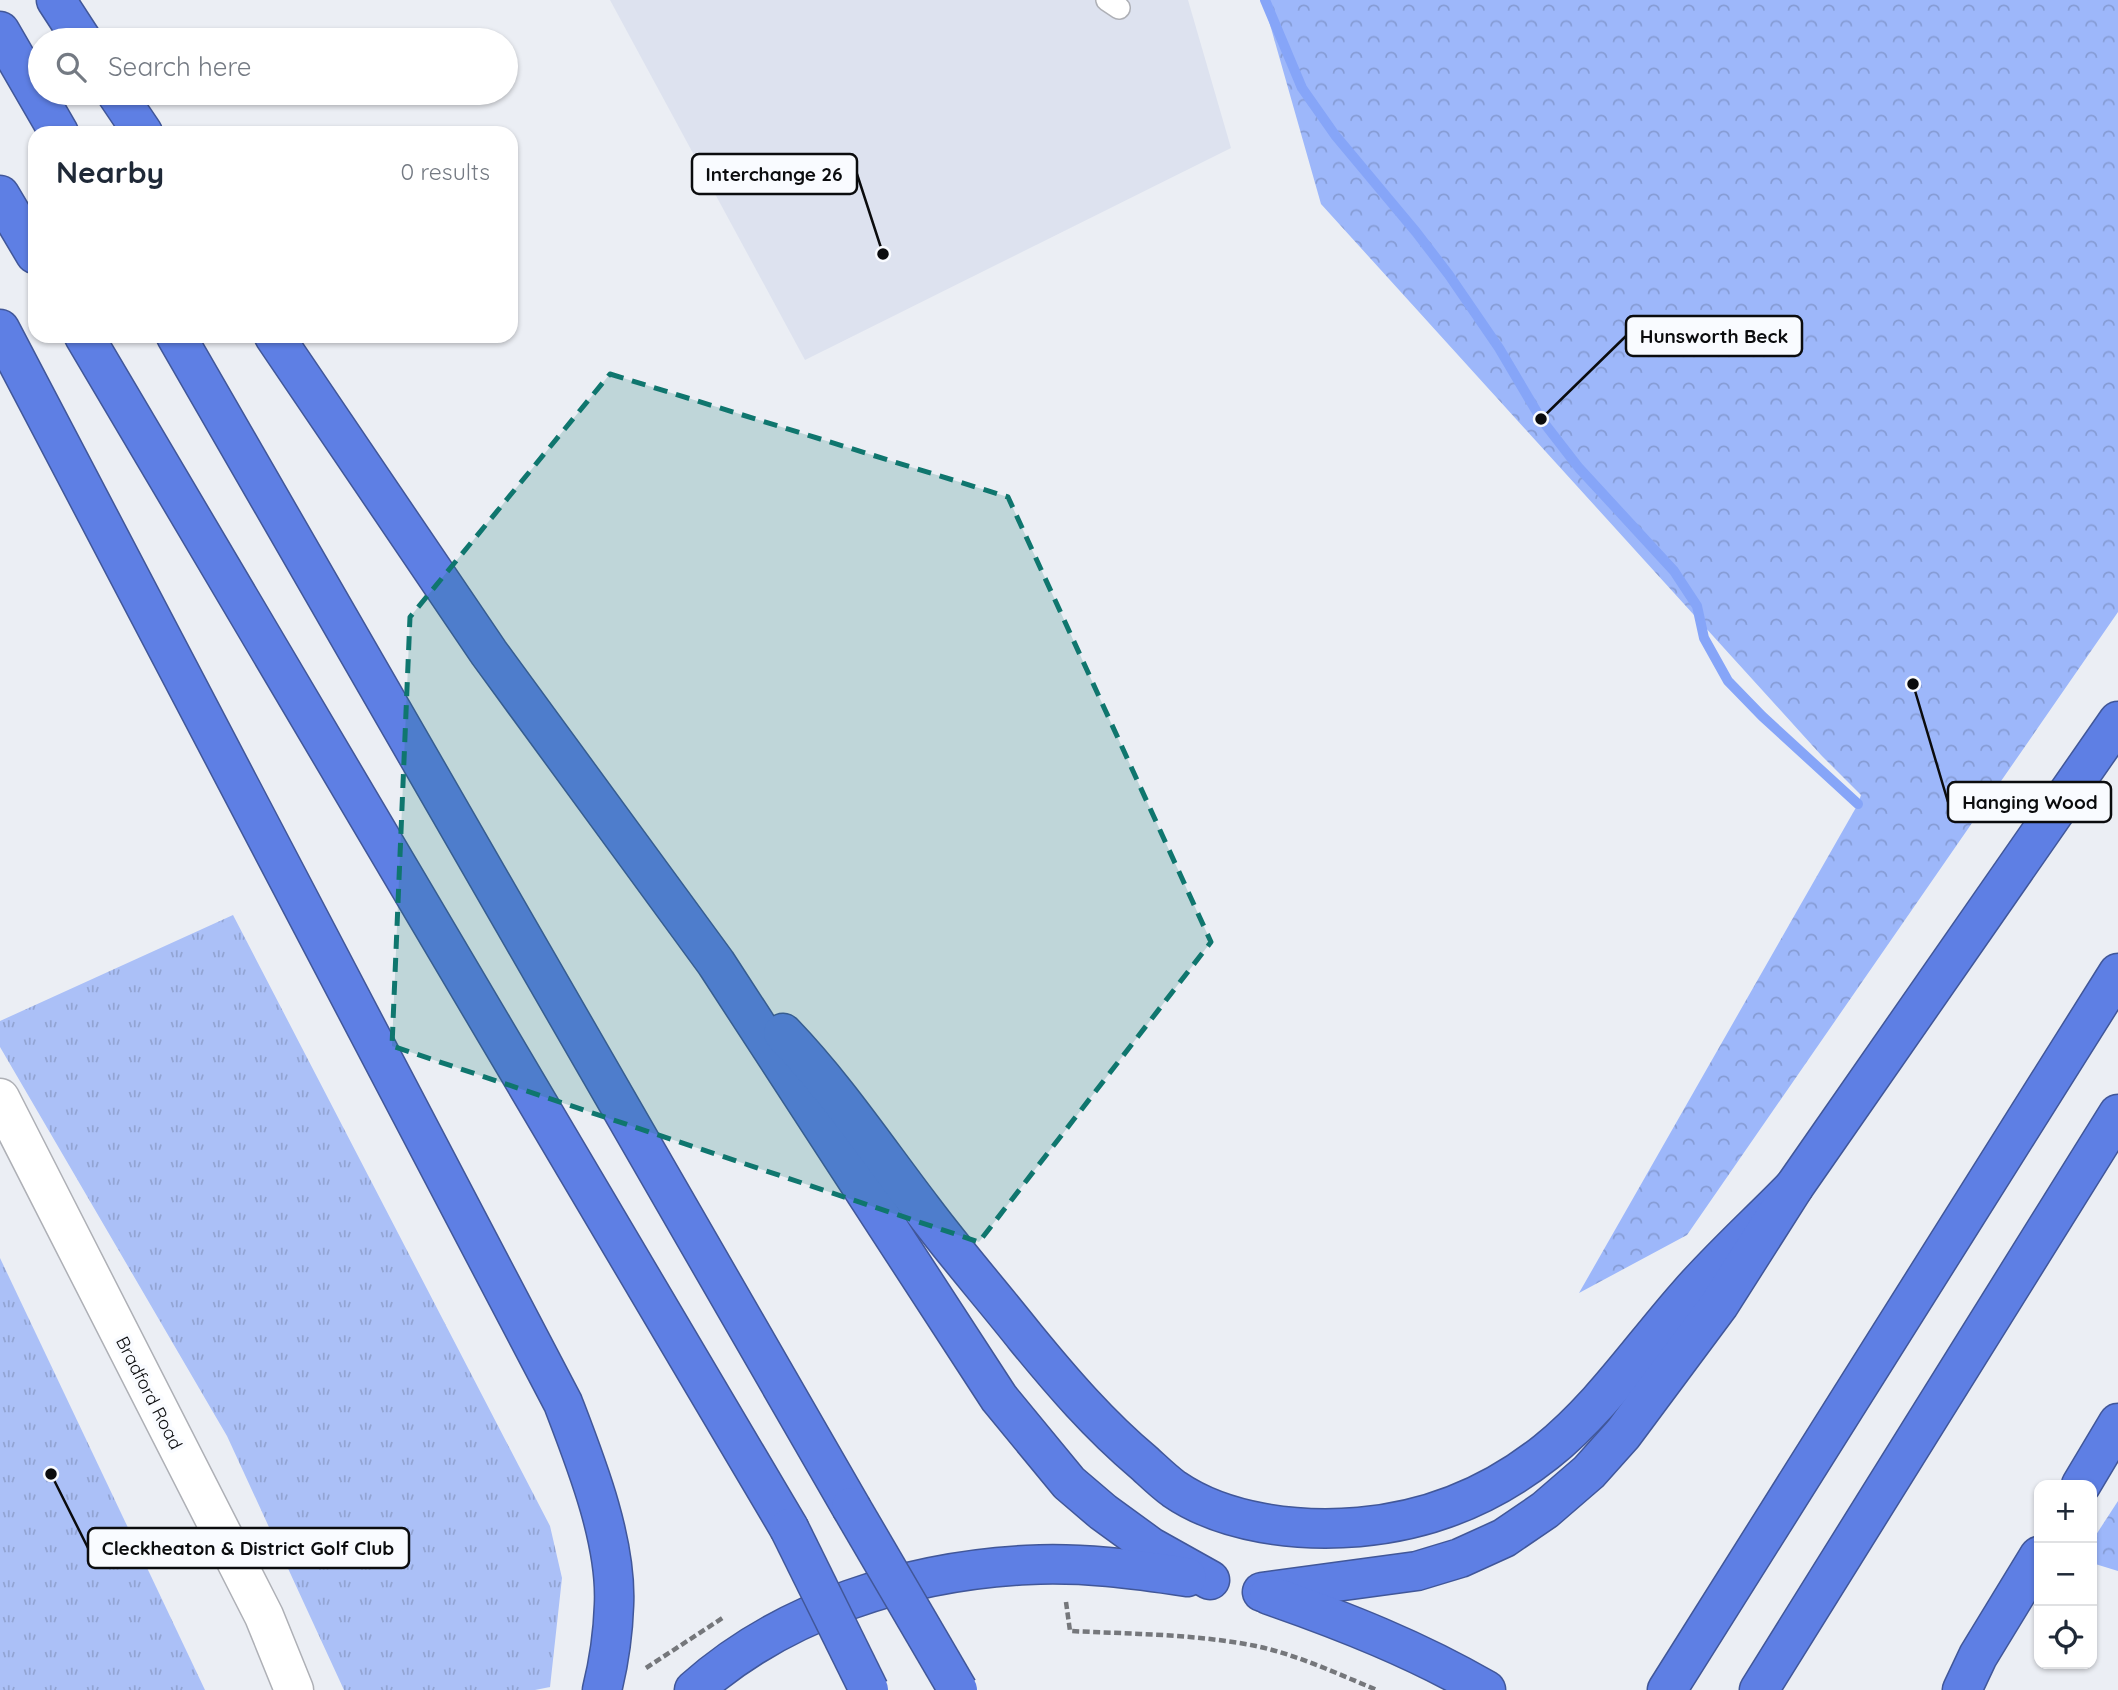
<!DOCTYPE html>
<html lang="en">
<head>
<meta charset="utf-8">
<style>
  body { margin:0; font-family:Quicksand,sans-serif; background:#f6f6f7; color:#1f2937 }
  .controls { position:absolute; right:21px; bottom:21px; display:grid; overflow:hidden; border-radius:14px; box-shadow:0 2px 5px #0004 }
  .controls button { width:63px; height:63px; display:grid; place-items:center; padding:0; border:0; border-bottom:2px solid #e0e1e3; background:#fff; color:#1f2937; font:35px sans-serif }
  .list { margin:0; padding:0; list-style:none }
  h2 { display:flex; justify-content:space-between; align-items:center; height:91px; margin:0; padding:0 28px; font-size:30px }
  h2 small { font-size:23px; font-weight:400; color:#747a83 }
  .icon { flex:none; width:38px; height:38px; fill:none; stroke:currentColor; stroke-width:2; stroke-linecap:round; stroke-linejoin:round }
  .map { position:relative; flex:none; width:2118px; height:1690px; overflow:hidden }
  .search { position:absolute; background:#fff; box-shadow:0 2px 5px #0004; left:28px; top:28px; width:490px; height:77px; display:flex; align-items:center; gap:18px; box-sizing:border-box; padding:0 24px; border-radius:38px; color:#747a83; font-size:26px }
  .panel { position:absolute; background:#fff; box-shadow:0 2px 5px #0004; left:28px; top:126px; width:490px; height:217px; border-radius:21px }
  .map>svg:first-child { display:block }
</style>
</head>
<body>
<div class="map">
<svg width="2118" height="1690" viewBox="0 0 2118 1690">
  <defs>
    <pattern id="grass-tufts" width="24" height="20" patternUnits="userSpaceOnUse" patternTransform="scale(1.75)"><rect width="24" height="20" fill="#abc0f7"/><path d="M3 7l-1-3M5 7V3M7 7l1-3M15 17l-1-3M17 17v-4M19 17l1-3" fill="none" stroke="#92a4d3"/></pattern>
    <pattern id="forest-crowns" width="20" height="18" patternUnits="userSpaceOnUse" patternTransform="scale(1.75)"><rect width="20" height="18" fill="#9db7fa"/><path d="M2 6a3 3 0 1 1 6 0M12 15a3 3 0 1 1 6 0" fill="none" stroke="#869cd5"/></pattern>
  </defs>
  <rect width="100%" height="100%" fill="#ebeef4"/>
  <polygon fill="#dde2ef" points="610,0 1188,0 1231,148 805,360"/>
  <g fill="url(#grass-tufts)">
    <polygon points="233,915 550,1526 562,1578 550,1687 535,1690 344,1690 227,1436 0,1047 0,1021"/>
    <polygon points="0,1258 205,1690 0,1690"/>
  </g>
  <g fill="url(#forest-crowns)">
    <polygon points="1263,0 2118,0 2118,612 1687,1235 1579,1293 1858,804 1861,795 1821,755 1321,204"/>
    <polygon points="2118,1501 2118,1571 2092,1563 2092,1541"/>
  </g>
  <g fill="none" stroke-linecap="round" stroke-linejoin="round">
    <polyline stroke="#86a5f8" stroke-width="10" points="1265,0 1302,88 1335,135 1416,232 1449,275 1499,348 1541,419 1579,468 1674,571 1697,606 1704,638 1728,681 1762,716 1858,804"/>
    <g stroke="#aeb0b6" stroke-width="24">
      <polyline id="lane" points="1107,0 1119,8"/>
    </g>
    <g stroke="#aeb0b6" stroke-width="41">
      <polyline id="secondary" points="0,1098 264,1616 294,1690"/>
    </g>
    <g stroke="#415799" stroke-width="41">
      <g id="highway">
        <polyline points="56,0 82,40"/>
        <polyline points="0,31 59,133"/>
        <polyline points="116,93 143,133"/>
        <polyline points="0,195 35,254"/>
        <path d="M0 329 563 1403C586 1463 617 1541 614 1605 613 1634 609 1662 602 1690"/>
        <polyline points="84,336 789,1528"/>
        <polyline points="176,336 851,1507"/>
        <polyline points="274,336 489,653 716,963 999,1398 1069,1483 1103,1512 1151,1547 1210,1580"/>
        <path d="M783 1033C835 1087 877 1150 923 1210 956 1254 992 1295 1026 1338 1062 1382 1099 1425 1143 1462 1153 1471 1163 1481 1174 1489 1225 1524 1298 1532 1359 1527 1428 1521 1492 1495 1546 1452 1602 1407 1641 1348 1688 1295 1721 1257 1759 1223 1794 1187"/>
        <polyline points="2081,1485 2118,1423"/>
        <polyline points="1262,1592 1417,1571 1460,1558 1504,1538 1545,1510 1589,1472 1623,1434 1719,1305 1794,1187 2118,721"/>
        <path d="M1269 1595C1344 1621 1417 1650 1486 1690"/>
        <path d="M694 1690C783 1610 909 1571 1027 1565 1081 1562 1134 1569 1187 1577"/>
        <polyline points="1667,1690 2118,973"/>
        <polyline points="1759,1690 2118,1114"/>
        <polyline points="1962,1690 1978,1656 2039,1556"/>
      </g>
    </g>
    <g stroke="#75777b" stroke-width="4.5" stroke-dasharray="7 3.5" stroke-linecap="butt">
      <path d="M1066 1602 1070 1631C1132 1634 1195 1634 1256 1646 1298 1655 1338 1674 1377 1690"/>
      <polyline points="646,1668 724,1617"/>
    </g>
    <use href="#lane" stroke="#fff" stroke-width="21"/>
    <use href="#secondary" stroke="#fff" stroke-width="38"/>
    <use href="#highway" stroke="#5e7fe4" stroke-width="38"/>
    <g stroke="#415799" stroke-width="41" stroke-linecap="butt">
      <g id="highway-bridge">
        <polyline points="851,1507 958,1690"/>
        <polyline points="789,1528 869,1690"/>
      </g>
    </g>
    <use href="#highway-bridge" stroke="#5e7fe4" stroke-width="38"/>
  </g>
  <path fill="#0f766e" fill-opacity="0.2" stroke="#0f766e" stroke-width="5" stroke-dasharray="14 9" stroke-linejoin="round" d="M610 374 1008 497 1211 942 979 1242 392 1046 410 617Z"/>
  <g text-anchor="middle" stroke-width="7" stroke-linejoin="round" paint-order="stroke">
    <g font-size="18" fill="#0b0c0e" stroke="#f9fbff">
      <text transform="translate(149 1393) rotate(63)" y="6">Bradford Road</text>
    </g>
  </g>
  <path fill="none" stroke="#0b0c0e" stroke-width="2.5" d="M883 254L857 174M1541 419L1626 336M1913 684L1948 802M51 1474L88 1548"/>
  <g fill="#0b0c0e" stroke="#f9fbff" stroke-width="2.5">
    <circle cx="883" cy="254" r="7"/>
    <circle cx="1541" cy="419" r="7"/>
    <circle cx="1913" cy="684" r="7"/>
    <circle cx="51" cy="1474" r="7"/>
  </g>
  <g fill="#f9fbff" stroke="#0b0c0e" stroke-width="2.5">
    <rect x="692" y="154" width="165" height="40" rx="7"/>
    <rect x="1626" y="316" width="176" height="40" rx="7"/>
    <rect x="1948" y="782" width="163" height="40" rx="7"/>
    <rect x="88" y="1528" width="321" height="40" rx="7"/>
  </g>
  <g font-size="19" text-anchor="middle" font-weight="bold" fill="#0b0c0e">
    <text x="774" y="181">Interchange 26</text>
    <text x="1714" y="343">Hunsworth Beck</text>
    <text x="2030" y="809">Hanging Wood</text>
    <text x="248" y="1555">Cleckheaton &amp; District Golf Club</text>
  </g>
</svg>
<div class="controls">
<button>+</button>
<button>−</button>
<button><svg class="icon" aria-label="locate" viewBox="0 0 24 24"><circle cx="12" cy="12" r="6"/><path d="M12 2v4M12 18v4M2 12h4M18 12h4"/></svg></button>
</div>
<div class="search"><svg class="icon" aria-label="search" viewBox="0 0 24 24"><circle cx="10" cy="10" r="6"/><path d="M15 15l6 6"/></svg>Search here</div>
<section class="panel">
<h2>Nearby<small>0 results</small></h2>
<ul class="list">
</ul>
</section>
</div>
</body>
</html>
